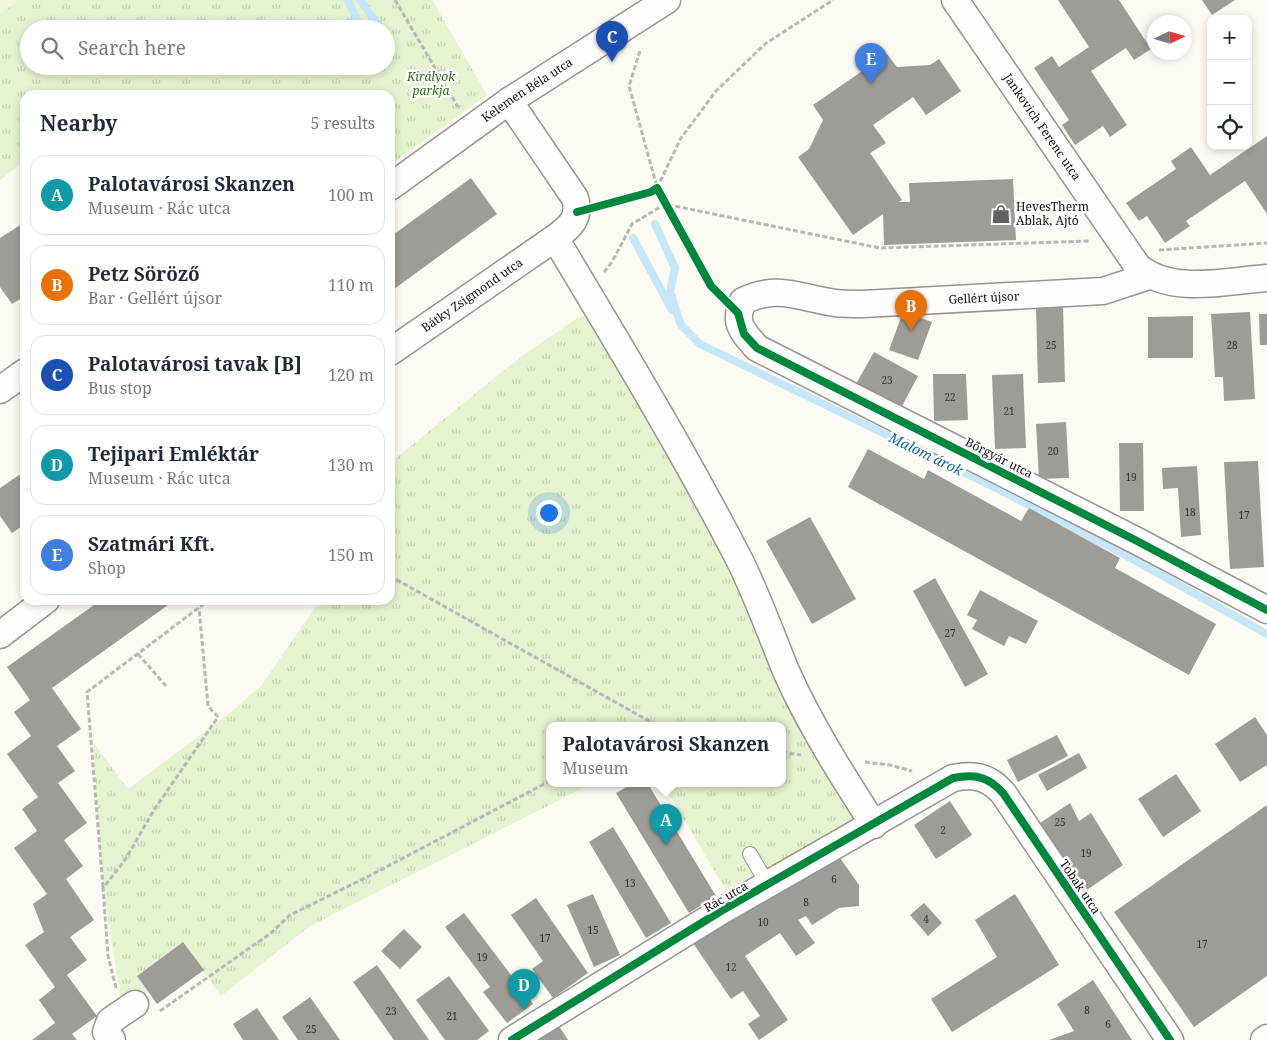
<!DOCTYPE html>
<html lang="en">
<head>
<meta charset="utf-8">
<style>
  body { margin:0; font-family:"Noto Serif",serif; background:#f6f6f7; color:#1f2937 }
  .controls { position:absolute; right:15px; top:15px; display:grid; overflow:hidden; border-radius:10px; box-shadow:0 2px 8px #0003 }
  .controls button { width:45px; height:45px; display:grid; place-items:center; padding:0; border:0; border-bottom:1px solid #e0e1e3; background:#fff; color:#1f2937; font:25px sans-serif }
  .compass { position:absolute; left:1147px; top:15px; width:45px; height:45px; border-radius:50%; background:#fff; box-shadow:0 2px 8px #0003; rotate:86deg }
  .you { position:absolute; left:548px; top:512px; width:18px; height:18px; margin:-12px; border:4px solid #fff; border-radius:50%; background:#1a73e8; box-shadow:0 0 0 8px #1a73e833 }
  .badge { display:grid; place-items:center; width:32px; height:32px; border-radius:50%; background:#db2777; color:#fff; font-size:16px; font-weight:700 }
  .pin { position:absolute; translate:-50% -41px; filter:drop-shadow(0 1px 2px #0008) }
  .pin::after { content:''; position:absolute; top:26px; width:18px; height:15px; background:inherit; clip-path:polygon(0 0,100% 0,50% 100%) }
  .popup { position:absolute; left:546px; top:722px; width:240px; height:65px; box-sizing:border-box; display:grid; place-content:center; border-radius:10px; background:#fff; filter:drop-shadow(0 1px 4px #0005); font-size:16px; white-space:nowrap; color:#747a83 }
  .popup b { font-size:19px; color:#1f2937 }
  .popup::after { content:''; position:absolute; left:50%; top:100%; margin-left:-10px; border:10px solid transparent; border-top-color:#fff }
  .list { margin:0; padding:0; list-style:none }
  h2 { display:flex; justify-content:space-between; align-items:center; height:65px; margin:0; padding:0 20px; font-size:21px }
  h2 small { font-size:16px; font-weight:400; color:#747a83 }
  .list li { display:grid; grid-template-columns:32px 1fr auto; gap:15px; align-items:center; box-sizing:border-box; height:80px; margin:0 10px 10px; padding:0 10px; border:1px solid #e0e1e3; border-radius:15px }
  .list b { display:block; font-size:19px; white-space:nowrap }
  .list p { margin:0; font-size:16px; white-space:nowrap; color:#747a83 }
  .list em { font-size:16px; font-style:normal; color:#747a83 }
  .icon { flex:none; width:28px; height:28px; fill:none; stroke:currentColor; stroke-width:2; stroke-linecap:round; stroke-linejoin:round }
  .map { position:relative; flex:none; width:1267px; height:1040px; overflow:hidden }
  .search { position:absolute; background:#fff; box-shadow:0 2px 8px #0003; left:20px; top:20px; width:375px; height:55px; display:flex; align-items:center; gap:12px; box-sizing:border-box; padding:0 18px; border-radius:28px; color:#747a83; font-size:19px }
  .panel { position:absolute; background:#fff; box-shadow:0 2px 8px #0003; left:20px; top:90px; width:375px; height:515px; border-radius:15px }
  .map>svg:first-child { display:block }
</style>
</head>
<body>
<div class="map">
<svg width="1267" height="1040" viewBox="0 0 1267 1040">
  <defs>
    <pattern id="park-tufts" width="24" height="20" patternUnits="userSpaceOnUse" patternTransform="scale(1.25)"><rect width="24" height="20" fill="#e5f3d0"/><path d="M3 7l-1-3M5 7V3M7 7l1-3M15 17l-1-3M17 17v-4M19 17l1-3" fill="none" stroke="#c3cfb1"/></pattern>
  </defs>
  <rect width="100%" height="100%" fill="#fcfaf2"/>
  <g fill="url(#park-tufts)" fill-rule="evenodd">
    <path d="M0 0H432L487 95 390 165V95H25V161L0 180ZM29 29H386V66H29Z"/>
    <polygon points="598,310 874,825 734,904 663,784 782,784 782,726 550,726 550,784 591,784 310,926 221,996 182,942 137,976 148,992 123,1012 103,888 93,742 128,789 231,712 261,686 320,600 390,600 390,463 523,355 576,319"/>
  </g>
  <polygon fill="#eff6db" points="0,0 19,0 0,14"/>
  <g fill="none" stroke-linecap="round" stroke-linejoin="round">
    <g stroke="#c6e7f8" stroke-width="8">
      <polyline points="348,0 361,29"/>
      <polyline points="360,0 381,29"/>
      <polyline points="655,224 675,268 670,292 681,325 700,344 998,489 1127,556 1267,634"/>
      <polyline points="633,238 672,310"/>
    </g>
  </g>
  <g fill="#9f9c98">
    <polygon points="1058,0 1119,0 1151,49 1134,60 1126,48 1091,71 1127,125 1110,137 1103,126 1075,145 1062,125 1069,120 1034,68 1052,56 1059,67 1089,47"/>
    <polygon points="1202,0 1235,0 1212,15"/>
    <polygon points="887,54 897,67 930,65 939,59 961,91 926,115 913,97 873,125 886,143 870,153 902,200 899,202 910,202 909,183 1013,179 1016,240 884,245 883,214 853,235 798,157 809,149 823,120 813,105"/>
    <polygon points="1267,136 1267,214 1245,181 1186,221 1190,226 1165,243 1147,216 1139,221 1126,203 1176,169 1171,161 1191,147 1210,175"/>
    <polygon points="471,178 497,214 390,292 390,237"/>
    <polygon points="25,222 25,296 12,304 0,287 0,238"/>
    <polygon points="1063,307 1065,382 1038,383 1036,308"/>
    <polygon points="903,312 932,322 918,360 889,350"/>
    <polygon points="1250,312 1255,399 1224,401 1223,377 1215,377 1211,314"/>
    <polygon points="1259,314 1267,314 1267,345 1260,345"/>
    <polygon points="1193,316 1193,358 1148,358 1148,317"/>
    <polygon points="874,352 918,376 901,408 856,384"/>
    <polygon points="933,374 966,374 968,420 934,421"/>
    <polygon points="1023,374 1026,448 995,449 992,375"/>
    <polygon points="1066,422 1069,478 1039,479 1036,424"/>
    <polygon points="1119,443 1143,443 1144,511 1120,511"/>
    <polygon points="868,449 924,479 928,470 1021,521 1029,508 1120,558 1115,568 1216,624 1189,675 848,487"/>
    <polygon points="1258,461 1264,567 1230,569 1224,462"/>
    <polygon points="1197,466 1201,535 1181,537 1178,488 1163,489 1162,468"/>
    <polygon points="25,471 25,524 12,533 0,516 0,488"/>
    <polygon points="810,517 856,599 812,624 766,541"/>
    <polygon points="935,578 988,674 965,687 913,591"/>
    <polygon points="980,590 1038,621 1026,644 1009,636 1004,646 972,629 977,620 967,615"/>
    <polygon points="101,600 175,600 52,688 81,729 57,746 75,771 58,783 87,823 64,840 83,866 66,879 94,920 70,937 87,960 67,975 97,1016 72,1034 77,1040 32,1040 55,1023 39,1000 55,987 25,945 44,932 33,904 47,894 14,848 37,831 22,809 38,797 7,754 31,736 14,712 30,700 7,667"/>
    <polygon points="1255,717 1267,735 1267,765 1240,782 1215,744"/>
    <polygon points="1057,735 1068,756 1018,782 1007,760"/>
    <polygon points="1079,753 1087,768 1047,791 1038,775"/>
    <polygon points="1176,774 1201,811 1163,837 1138,799"/>
    <polygon points="632,784 648,784 716,896 689,913 616,793"/>
    <polygon points="950,801 972,835 936,859 914,825"/>
    <polygon points="1070,803 1079,821 1091,813 1123,865 1084,892 1049,841 1040,823"/>
    <polygon points="1267,805 1267,976 1194,1027 1114,912"/>
    <polygon points="613,827 671,923 646,938 589,842"/>
    <polygon points="838,855 859,885 859,906 839,908 812,925 806,916 798,920 815,943 796,956 780,933 745,956 788,1020 759,1040 748,1024 760,1016 743,991 731,999 693,943"/>
    <polygon points="593,894 620,955 594,967 567,905"/>
    <polygon points="1015,894 1059,965 952,1032 931,999 997,957 975,920"/>
    <polygon points="536,898 588,973 553,998 532,969 543,961 511,915"/>
    <polygon points="924,903 942,923 928,936 910,915"/>
    <polygon points="464,913 533,1004 507,1023 483,992 490,987 445,927"/>
    <polygon points="404,929 422,947 400,969 381,951"/>
    <polygon points="183,942 204,970 157,1004 137,976"/>
    <polygon points="377,965 429,1040 394,1040 353,982"/>
    <polygon points="449,976 489,1031 477,1040 445,1040 416,1000"/>
    <polygon points="1093,980 1132,1040 1049,1040 1074,1031 1057,1004"/>
    <polygon points="310,997 340,1040 298,1040 282,1017"/>
    <polygon points="257,1008 279,1040 243,1040 233,1024"/>
    <polygon points="557,1023 568,1040 531,1040"/>
  </g>
  <g fill="none" stroke-linecap="round" stroke-linejoin="round">
    <g stroke="#959491" stroke-width="16">
      <polyline id="service" points="750,854 768,885"/>
    </g>
    <g stroke="#959491" stroke-width="29">
      <g id="minor">
        <path id="s1" d="M955 0 1138 267C1173 295 1225 281 1267 278"/>
        <path d="M509 101 575 198C581 218 570 227 555 238 619 345 684 452 741 563 758 598 771 634 786 671 810 725 842 775 874 825"/>
        <path id="s2" d="M390 187 509 101 667 0"/>
        <path d="M1149 276 1103 291 863 304C854 304 844 304 835 303 800 298 778 284 743 301 733 323 742 331 757 348L1137 541 1267 610"/>
        <path id="s3" d="M390 352 555 238"/>
        <polyline points="0,390 25,372"/>
        <polyline points="0,635 46,600"/>
        <polyline points="112,1040 106,1032 110,1021 135,1004"/>
        <path d="M512 1040 721 911 953 778C974 774 988 776 1003 793L1170 1040"/>
        <polyline points="1264,1040 1267,1038"/>
      </g>
    </g>
    <g stroke="#b8b8b6" stroke-width="3" stroke-dasharray="5 2.5" stroke-linecap="butt">
      <polyline points="395,0 458,107"/>
      <polyline points="640,51 629,86 657,187"/>
      <polyline points="657,188 681,138 716,91 765,44 833,0"/>
      <polyline points="1159,250 1267,243"/>
      <polyline points="604,272 612,262 632,224 665,204 880,248 1089,241"/>
      <polyline points="390,576 658,726"/>
      <polyline points="138,654 167,687"/>
      <polyline points="782,752 801,755"/>
      <polyline points="865,762 890,765 912,771"/>
      <polyline points="103,887 87,692 209,600"/>
      <polyline points="116,988 108,956 103,888 125,860 154,810 218,717 208,706 199,608"/>
      <polyline points="160,1011 271,933 290,915 369,876 550,781"/>
    </g>
    <use href="#service" stroke="#fffefd" stroke-width="14"/>
    <use href="#minor" stroke="#fffefd" stroke-width="26"/>
    <g stroke="#fff" stroke-width="11">
      <g id="cycleway">
        <polyline points="577,212 651,192 657,188 711,286 738,313 744,334 757,348 1137,541 1267,610"/>
        <path d="M512 1040 721 911 953 778C974 774 988 776 1003 793L1170 1040"/>
      </g>
    </g>
    <use href="#cycleway" stroke="#00873e" stroke-width="8"/>
  </g>
  <defs>
    <g id="shop-bare" transform="scale(1.5)"><path d="M-5-2.5h2.3a2.7 3.5 0 0 1 5.4 0H5L5.5 6h-11ZM-1.5-2.5h3a1.5 2.3 0 0 0-3 0Z" fill="#61615e" stroke="#fff" stroke-width="2.5" paint-order="stroke"/></g>
  </defs>
  <g fill-rule="evenodd">
    <use href="#shop-bare" x="1001" y="214"/>
  </g>
  <g text-anchor="middle" stroke-width="5" stroke-linejoin="round" paint-order="stroke">
    <g font-size="10" fill="#323230">
      <text x="1051" y="349">25</text>
      <text x="1232" y="349">28</text>
      <text x="887" y="384">23</text>
      <text x="950" y="401">22</text>
      <text x="1009" y="415">21</text>
      <text x="1053" y="455">20</text>
      <text x="1131" y="481">19</text>
      <text x="1190" y="516">18</text>
      <text x="1244" y="519">17</text>
      <text x="950" y="637">27</text>
      <text x="1060" y="826">25</text>
      <text x="943" y="834">2</text>
      <text x="1086" y="857">19</text>
      <text x="834" y="883">6</text>
      <text x="630" y="887">13</text>
      <text x="806" y="906">8</text>
      <text x="926" y="923">4</text>
      <text x="763" y="926">10</text>
      <text x="593" y="934">15</text>
      <text x="545" y="942">17</text>
      <text x="1202" y="948">17</text>
      <text x="482" y="961">19</text>
      <text x="731" y="971">12</text>
      <text x="1087" y="1014">8</text>
      <text x="391" y="1015">23</text>
      <text x="452" y="1020">21</text>
      <text x="1108" y="1028">6</text>
      <text x="311" y="1033">25</text>
    </g>
    <g font-size="12" font-style="italic" fill="#2a6b19" stroke="#fff">
      <text x="431" y="81">Királyok<tspan x="431" dy="14">parkja</tspan></text>
    </g>
    <g font-size="12" fill="#0e0e0e" stroke="#fff">
      <text dy="4" stroke="none"><textPath href="#s2" startOffset="168">Kelemen Béla utca</textPath></text>
      <text dy="4" stroke="none"><textPath href="#s1" startOffset="154">Jankovich Ferenc utca</textPath></text>
      <text dy="4" stroke="none"><textPath href="#s3" startOffset="100">Bátky Zsigmond utca</textPath></text>
      <text transform="translate(984 298) rotate(-3)" y="4">Gellért újsor</text>
      <text transform="translate(999 458) rotate(27)" y="4">Bőrgyár utca</text>
      <text transform="translate(1080 887) rotate(56)" y="4">Tobak utca</text>
      <text transform="translate(726 897) rotate(-30)" y="4">Rác utca</text>
    </g>
    <g font-size="12" fill="#0e0e0e" stroke="#fff" text-anchor="start">
      <text x="1016" y="211">HevesTherm<tspan x="1016" dy="14">Ablak, Ajtó</tspan></text>
    </g>
    <g font-size="14" font-style="italic" fill="#0d66aa" stroke="#fff">
      <text transform="translate(926 454) rotate(26)" y="5">Malom árok</text>
    </g>
  </g>
</svg>
<div class="controls">
<button>+</button>
<button>−</button>
<button><svg class="icon" aria-label="locate" viewBox="0 0 24 24"><circle cx="12" cy="12" r="6"/><path d="M12 2v4M12 18v4M2 12h4M18 12h4"/></svg></button>
</div>
<svg class="compass" viewBox="-18 -18 36 36"><path d="M0-13l5 13h-10z" fill="#e53935"/><path d="M0 13l5-13h-10z" fill="#747a83"/></svg>
<div class="you"></div>
<div class="pin badge" style="left:666px;top:845px;background:#0f9aa8">A</div>
<div class="popup"><b>Palotavárosi Skanzen</b>Museum</div>
<div class="pin badge" style="left:911px;top:331px;background:#e8710a">B</div>
<div class="pin badge" style="left:612px;top:62px;background:#1a4fb4">C</div>
<div class="pin badge" style="left:524px;top:1010px;background:#0f9aa8">D</div>
<div class="pin badge" style="left:871px;top:84px;background:#3f7fe0">E</div>
<div class="search"><svg class="icon" aria-label="search" viewBox="0 0 24 24"><circle cx="10" cy="10" r="6"/><path d="M15 15l6 6"/></svg>Search here</div>
<section class="panel">
<h2>Nearby<small>5 results</small></h2>
<ul class="list">
<li><span class="badge" style="background:#0f9aa8">A</span><div><b>Palotavárosi Skanzen</b><p>Museum · Rác utca</p></div><em>100 m</em></li>
<li><span class="badge" style="background:#e8710a">B</span><div><b>Petz Söröző</b><p>Bar · Gellért újsor</p></div><em>110 m</em></li>
<li><span class="badge" style="background:#1a4fb4">C</span><div><b>Palotavárosi tavak [B]</b><p>Bus stop</p></div><em>120 m</em></li>
<li><span class="badge" style="background:#0f9aa8">D</span><div><b>Tejipari Emléktár</b><p>Museum · Rác utca</p></div><em>130 m</em></li>
<li><span class="badge" style="background:#3f7fe0">E</span><div><b>Szatmári Kft.</b><p>Shop</p></div><em>150 m</em></li>
</ul>
</section>
</div>
</body>
</html>
